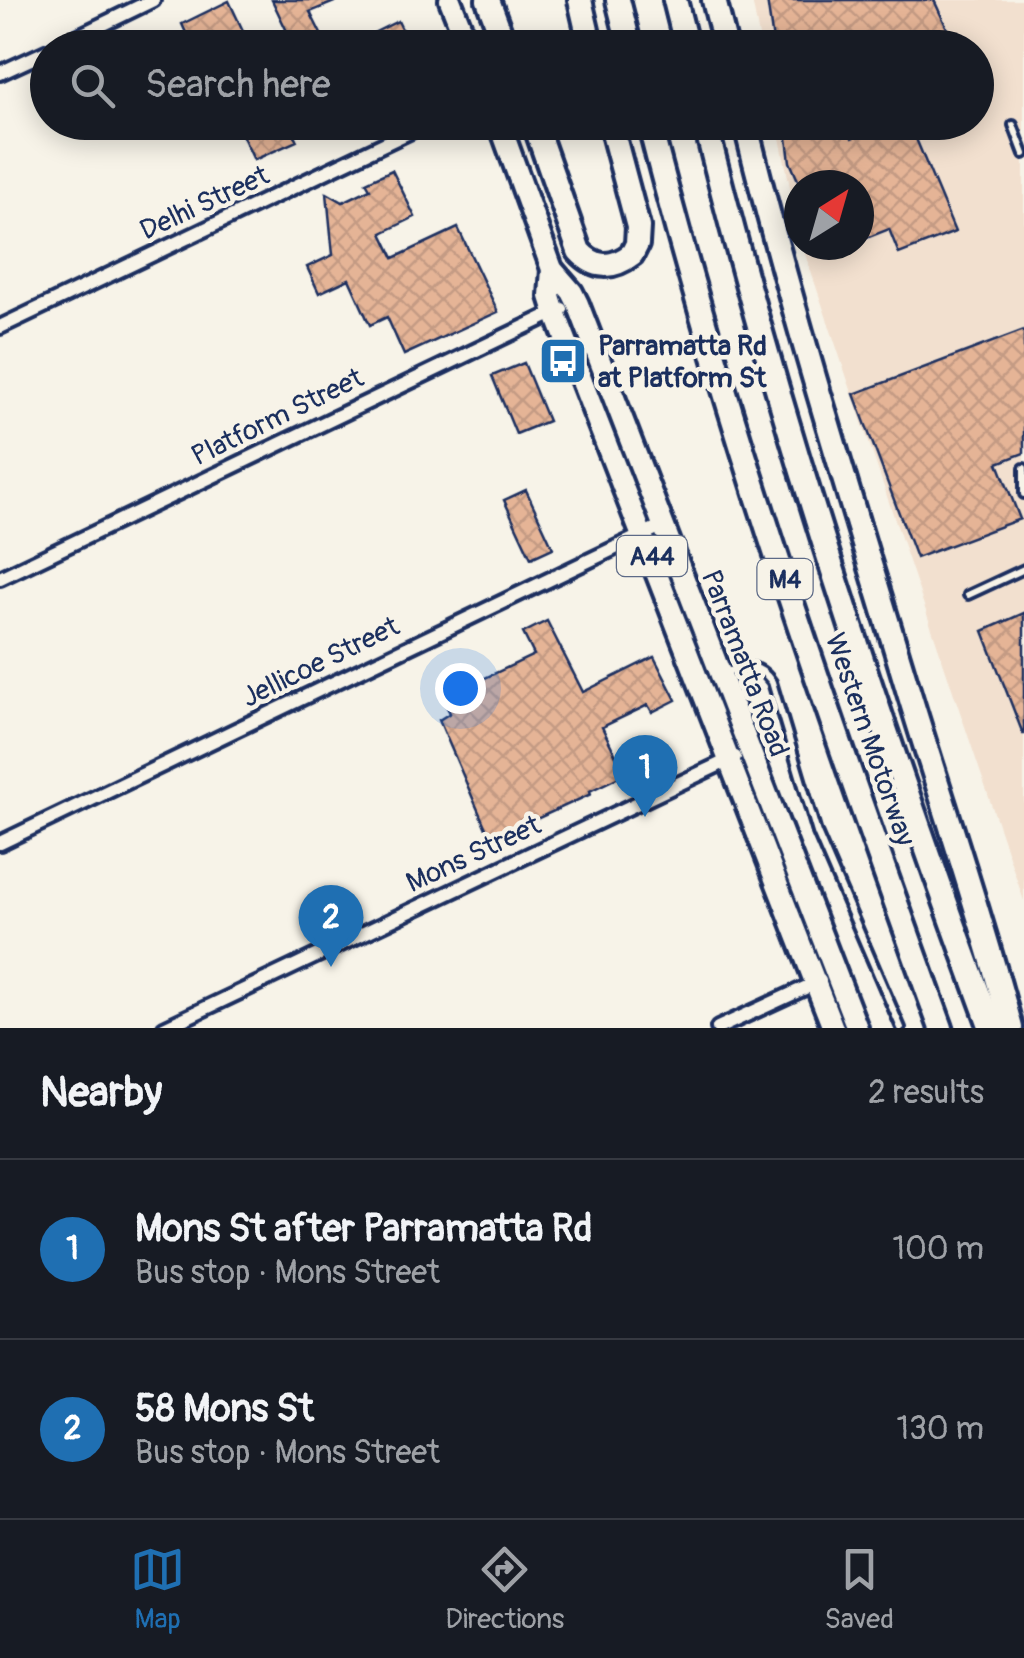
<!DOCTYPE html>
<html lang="en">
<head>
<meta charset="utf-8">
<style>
  body { margin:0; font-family:Pangolin,sans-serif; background:#242831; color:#f1f3f6 }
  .compass { position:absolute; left:784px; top:170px; width:90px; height:90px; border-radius:50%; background:#171b24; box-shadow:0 5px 25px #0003; rotate:37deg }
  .you { position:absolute; left:460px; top:688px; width:35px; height:35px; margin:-25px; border:8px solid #fff; border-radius:50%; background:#1a73e8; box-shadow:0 0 0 15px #1a73e833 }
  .badge { display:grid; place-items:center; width:65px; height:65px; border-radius:50%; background:#1f6fb2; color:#fff; font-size:32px; font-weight:700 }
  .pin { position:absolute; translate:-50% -82px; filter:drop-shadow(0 2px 5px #0008) }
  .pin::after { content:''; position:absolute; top:52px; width:35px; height:30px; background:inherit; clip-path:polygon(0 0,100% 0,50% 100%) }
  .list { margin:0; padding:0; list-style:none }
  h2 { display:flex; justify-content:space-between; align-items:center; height:130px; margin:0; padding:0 40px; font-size:42px }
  h2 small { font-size:32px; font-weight:400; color:#9ea1a6 }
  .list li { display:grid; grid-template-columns:65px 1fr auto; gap:30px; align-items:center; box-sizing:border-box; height:180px; padding:0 40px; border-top:2px solid #363941 }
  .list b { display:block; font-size:38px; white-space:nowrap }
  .list p { margin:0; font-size:32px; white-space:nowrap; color:#9ea1a6 }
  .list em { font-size:32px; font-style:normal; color:#9ea1a6 }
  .icon { flex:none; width:55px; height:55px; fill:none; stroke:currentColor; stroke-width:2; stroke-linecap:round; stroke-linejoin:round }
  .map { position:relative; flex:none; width:1024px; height:1028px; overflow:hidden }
  .search { position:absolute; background:#171b24; box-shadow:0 5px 25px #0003; left:30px; right:30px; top:30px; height:110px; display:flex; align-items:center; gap:25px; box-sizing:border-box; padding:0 35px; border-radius:55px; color:#9ea1a6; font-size:38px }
  .sheet { height:490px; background:#171b24 }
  nav { display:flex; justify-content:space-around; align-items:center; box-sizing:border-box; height:140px; border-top:2px solid #363941; background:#171b24; font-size:28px; color:#9ea1a6 }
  nav a { display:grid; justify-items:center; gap:5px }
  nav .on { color:#1f6fb2 }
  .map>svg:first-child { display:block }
</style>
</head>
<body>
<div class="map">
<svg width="1024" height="1028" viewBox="0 0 1024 1028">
  <defs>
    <pattern id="building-cross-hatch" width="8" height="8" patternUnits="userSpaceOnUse" patternTransform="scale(2.5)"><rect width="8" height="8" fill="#e5b496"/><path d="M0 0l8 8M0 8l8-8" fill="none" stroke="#c49b84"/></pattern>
  </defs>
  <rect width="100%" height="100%" fill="#f7f3e8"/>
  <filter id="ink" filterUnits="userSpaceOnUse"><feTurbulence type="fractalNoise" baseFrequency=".01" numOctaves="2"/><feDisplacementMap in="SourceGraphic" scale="20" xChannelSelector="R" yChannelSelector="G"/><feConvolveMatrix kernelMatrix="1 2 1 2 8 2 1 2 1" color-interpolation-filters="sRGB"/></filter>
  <g filter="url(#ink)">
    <polygon fill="#f2e0cf" points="752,0 1024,0 1024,901 802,245 859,245 859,185 799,185 799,231 777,123 976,122 976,48 761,47"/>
    <g fill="url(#building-cross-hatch)" stroke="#1b2f5e" stroke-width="2.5">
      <polygon points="272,0 339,0 310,12 328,48 295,48"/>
      <polygon points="767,0 934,0 956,48 774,48"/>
      <polygon points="229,1 246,37 253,33 260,48 193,48 182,24"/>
      <polygon points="398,21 411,48 343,48"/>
      <polygon points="245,122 288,122 297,141 254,160 238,126"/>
      <polygon points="785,122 846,122 852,138 893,122 909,122 955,232 899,254 889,229 859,241 859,185 800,185 790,162"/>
      <polygon points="392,170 415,217 382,233 394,258 458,228 498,312 404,355 387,317 370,325 349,279 319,293 307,267 333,255 327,193 343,202 370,189 366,182"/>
      <polygon points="1024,330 1024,453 998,463 1020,519 916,558 854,394"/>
      <polygon points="524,363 548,421 516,434 492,376"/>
      <polygon points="526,490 553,548 531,558 504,500"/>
      <polygon points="1024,613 1024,734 1023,734 983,631"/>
      <polygon points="547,621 583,692 654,657 676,700 652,712 648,705 602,727 625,774 590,791 591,794 491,840 439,720 450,713 442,698 534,655 523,633"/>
    </g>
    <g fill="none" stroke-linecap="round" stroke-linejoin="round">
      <g stroke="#1b2f5e" stroke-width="14">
        <g id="service">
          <polyline points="1013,125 1024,154"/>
          <polyline points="1024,468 1024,494"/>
          <polyline points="968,595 1024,569"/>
          <path d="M722 674C744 665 757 661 772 682L817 833 901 1028"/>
        </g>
      </g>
      <g stroke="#1b2f5e" stroke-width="20">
        <g id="minor">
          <polyline points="54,48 153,0"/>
          <polyline points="0,73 48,51"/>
          <polyline points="0,327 430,122"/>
          <polyline points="0,578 562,309"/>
          <polyline points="0,843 663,525"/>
          <polyline points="164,1028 735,757"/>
          <polyline points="718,1028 820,981"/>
        </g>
      </g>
      <g stroke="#1b2f5e" stroke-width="28">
        <g id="trunk">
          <polyline points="450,0 469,48"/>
          <polyline points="499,122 552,269 572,292 578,304 857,1028"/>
          <polyline points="552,269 550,296 555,312 833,1028"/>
        </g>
      </g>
      <g stroke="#1b2f5e" stroke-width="30">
        <g id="motorway">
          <polyline points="488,0 506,48"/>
          <polyline points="580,0 591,48"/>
          <polyline points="618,0 630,48"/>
          <polyline points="675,0 687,48"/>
          <polyline points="714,0 726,48"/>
          <path d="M534 122 579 251C595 269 613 269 632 254L637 244 638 227 610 122"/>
          <path d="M649 122C727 429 833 730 941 1028"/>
          <path d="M705 122C781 430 882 731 991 1028"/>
          <path d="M745 122C792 314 852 504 909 693 943 805 981 915 1011 1028"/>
        </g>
      </g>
      <use href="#service" stroke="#f7f3e8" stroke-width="6"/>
      <use href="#minor" stroke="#f7f3e8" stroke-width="12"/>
      <use href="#trunk" stroke="#f7f3e8" stroke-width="20"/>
      <use href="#motorway" stroke="#f7f3e8" stroke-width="22"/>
    </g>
  </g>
  <defs>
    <g id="bus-square" transform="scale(2.5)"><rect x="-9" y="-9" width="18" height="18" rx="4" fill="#1f6fb2" stroke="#f7f3e8"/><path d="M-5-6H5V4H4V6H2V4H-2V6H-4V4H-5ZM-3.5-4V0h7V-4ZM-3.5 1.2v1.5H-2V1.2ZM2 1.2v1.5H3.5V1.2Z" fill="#fff"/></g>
  </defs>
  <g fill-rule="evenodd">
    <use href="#bus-square" x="563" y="361"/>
  </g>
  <g text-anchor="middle" stroke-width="9" stroke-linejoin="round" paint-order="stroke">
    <g fill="#f7f3e8" stroke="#5d6a87" stroke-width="2.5">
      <rect x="617" y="536" width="70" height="40" rx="8"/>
      <rect x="757.5" y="559" width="55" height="40" rx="8"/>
    </g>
    <g font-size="25" font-weight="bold" fill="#1b2f5e">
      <text x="652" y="565">A44</text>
      <text x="785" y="588">M4</text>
    </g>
    <g font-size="28" fill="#1b2f5e" stroke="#f7f3e8">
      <text transform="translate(204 202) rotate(-25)" y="10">Delhi Street</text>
      <text transform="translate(277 416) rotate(-26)" y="10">Platform Street</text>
      <text transform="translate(320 661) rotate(-26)" y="10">Jellicoe Street</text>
      <text transform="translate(746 663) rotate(69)" y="10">Parramatta Road</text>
      <text transform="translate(871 739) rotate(71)" y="10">Western Motorway</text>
      <text transform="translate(473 853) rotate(-25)" y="10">Mons Street</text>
    </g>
    <g font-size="28" font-weight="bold" fill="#1b2f5e" stroke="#f7f3e8" text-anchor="start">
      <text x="598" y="355">Parramatta Rd<tspan x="598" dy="32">at Platform St</tspan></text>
    </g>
  </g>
</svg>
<svg class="compass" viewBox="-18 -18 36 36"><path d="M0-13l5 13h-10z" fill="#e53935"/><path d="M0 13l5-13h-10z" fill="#9ea1a6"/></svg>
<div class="you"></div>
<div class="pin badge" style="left:645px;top:817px">1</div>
<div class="pin badge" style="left:331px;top:967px">2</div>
<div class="search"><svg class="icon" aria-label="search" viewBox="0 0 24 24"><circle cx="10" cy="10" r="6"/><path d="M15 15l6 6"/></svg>Search here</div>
</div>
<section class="sheet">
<h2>Nearby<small>2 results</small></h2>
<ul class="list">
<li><span class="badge">1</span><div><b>Mons St after Parramatta Rd</b><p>Bus stop · Mons Street</p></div><em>100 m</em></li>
<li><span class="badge">2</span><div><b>58 Mons St</b><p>Bus stop · Mons Street</p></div><em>130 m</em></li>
</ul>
</section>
<nav>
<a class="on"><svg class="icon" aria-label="map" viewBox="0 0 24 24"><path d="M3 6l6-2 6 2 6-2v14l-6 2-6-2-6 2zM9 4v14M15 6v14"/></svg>Map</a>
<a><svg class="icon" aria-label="directions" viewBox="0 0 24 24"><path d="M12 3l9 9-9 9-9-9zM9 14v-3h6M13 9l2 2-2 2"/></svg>Directions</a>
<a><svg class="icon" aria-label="saved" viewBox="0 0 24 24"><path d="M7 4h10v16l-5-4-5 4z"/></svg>Saved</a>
</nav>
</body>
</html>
